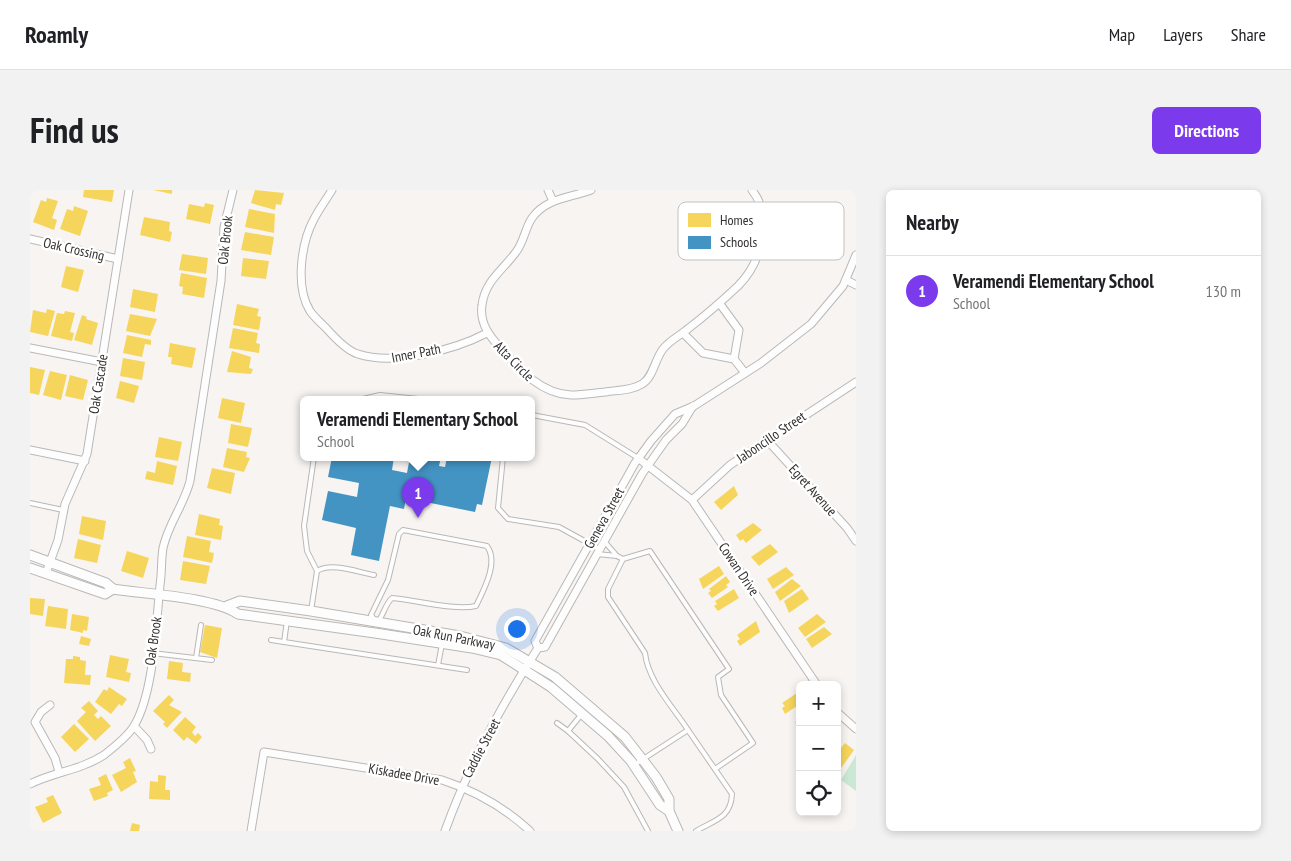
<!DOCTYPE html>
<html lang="en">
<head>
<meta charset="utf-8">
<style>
  body { margin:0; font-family:"PT Sans Narrow",sans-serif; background:#f2f2f2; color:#202124 }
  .controls { position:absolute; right:15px; bottom:15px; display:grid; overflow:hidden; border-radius:8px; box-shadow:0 2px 8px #0003 }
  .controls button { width:45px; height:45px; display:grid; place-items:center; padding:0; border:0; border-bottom:1px solid #e0e0e0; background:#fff; color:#202124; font:25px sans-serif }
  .you { position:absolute; left:486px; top:438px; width:18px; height:18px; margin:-12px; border:4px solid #fff; border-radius:50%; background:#1a73e8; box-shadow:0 0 0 8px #1a73e833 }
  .badge { display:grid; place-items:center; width:32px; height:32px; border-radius:50%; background:#7c3aed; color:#fff; font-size:16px; font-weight:700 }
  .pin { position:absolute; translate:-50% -41px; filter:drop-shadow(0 1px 2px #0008) }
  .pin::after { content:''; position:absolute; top:26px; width:18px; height:15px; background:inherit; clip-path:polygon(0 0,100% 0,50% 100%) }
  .popup { position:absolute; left:270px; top:206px; width:235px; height:65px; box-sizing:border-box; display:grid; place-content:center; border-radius:8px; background:#fff; filter:drop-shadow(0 1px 4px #0005); font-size:16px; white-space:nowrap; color:#757577 }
  .popup b { font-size:19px; color:#202124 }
  .popup::after { content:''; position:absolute; left:50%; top:100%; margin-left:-10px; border:10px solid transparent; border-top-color:#fff }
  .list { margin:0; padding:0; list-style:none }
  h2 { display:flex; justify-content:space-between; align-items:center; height:65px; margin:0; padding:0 20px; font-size:21px }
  h2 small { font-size:16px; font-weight:400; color:#757577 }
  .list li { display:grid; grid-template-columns:32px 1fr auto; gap:15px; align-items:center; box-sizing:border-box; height:70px; padding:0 20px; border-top:1px solid #e0e0e0 }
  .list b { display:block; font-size:19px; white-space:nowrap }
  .list p { margin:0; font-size:16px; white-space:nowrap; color:#757577 }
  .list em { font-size:16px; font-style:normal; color:#757577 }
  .icon { flex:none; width:28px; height:28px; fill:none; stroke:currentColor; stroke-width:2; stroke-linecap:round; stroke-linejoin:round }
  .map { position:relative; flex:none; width:826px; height:641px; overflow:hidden; border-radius:8px }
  header { display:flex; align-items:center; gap:30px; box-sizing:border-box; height:70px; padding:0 25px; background:#fff; border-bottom:1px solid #e0e0e0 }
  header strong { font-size:24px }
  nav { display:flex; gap:28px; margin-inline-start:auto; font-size:18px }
  .intro { display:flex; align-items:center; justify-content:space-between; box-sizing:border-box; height:120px; padding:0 30px }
  h1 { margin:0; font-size:35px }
  .button { padding:12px 22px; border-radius:8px; background:#7c3aed; color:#fff; font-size:18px; font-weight:700 }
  main { display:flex; gap:30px; padding:0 30px }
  aside { flex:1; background:#fff; border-radius:8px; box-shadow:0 2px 8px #0003 }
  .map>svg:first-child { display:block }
</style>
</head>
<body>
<header>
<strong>Roamly</strong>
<nav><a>Map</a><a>Layers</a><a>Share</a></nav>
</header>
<div class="intro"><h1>Find us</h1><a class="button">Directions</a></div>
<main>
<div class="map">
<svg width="826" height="641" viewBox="0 0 826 641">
  <rect width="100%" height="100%" fill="#f8f4f2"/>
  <polygon fill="#cbe8d5" points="826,565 826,601 811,590"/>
  <g fill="#f6d55c">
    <polygon points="54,0 84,0 82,12 53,7"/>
    <polygon points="123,0 142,0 142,4"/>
    <polygon points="225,0 254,3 251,15 246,14 245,20 221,13"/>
    <polygon points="17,8 28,11 22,28 27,30 24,40 3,32 11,10 16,12"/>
    <polygon points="175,13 184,15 180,34 156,29 159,14 174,17"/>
    <polygon points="44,16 58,21 50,46 30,39 37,19 43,21"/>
    <polygon points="219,19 245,24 244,43 215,37"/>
    <polygon points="114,27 140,32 139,41 142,42 140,52 110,45"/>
    <polygon points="215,42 244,47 241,65 211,60"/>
    <polygon points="152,64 178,68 176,84 149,80"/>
    <polygon points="213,68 239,71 236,89 211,86"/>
    <polygon points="36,76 54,80 48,102 31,97"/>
    <polygon points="151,83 177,88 174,108 152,104 153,97 149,96"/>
    <polygon points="103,99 128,104 125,122 100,117"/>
    <polygon points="207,114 229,119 227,126 231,127 229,140 203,135"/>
    <polygon points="17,119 25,121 18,146 0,142 3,120 16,123"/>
    <polygon points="35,121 45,123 40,142 44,143 42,151 21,146 27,123 34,124"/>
    <polygon points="100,124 127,129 120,146 96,141"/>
    <polygon points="52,125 57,127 56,129 68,133 62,155 44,150"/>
    <polygon points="203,138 228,143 226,153 230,154 229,163 199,158"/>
    <polygon points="97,145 121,150 121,155 115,154 112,167 93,163"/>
    <polygon points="140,153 166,158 162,178 141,174 142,167 138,167"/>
    <polygon points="202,161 221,167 219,178 223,179 221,184 197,182"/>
    <polygon points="93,168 115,172 112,190 90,186"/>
    <polygon points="0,177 15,180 9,205 0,203"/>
    <polygon points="20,181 37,185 31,210 13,205"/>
    <polygon points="40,185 58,190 53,210 35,206"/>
    <polygon points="90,191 109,196 104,213 86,208"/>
    <polygon points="192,208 215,213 211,233 188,228"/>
    <polygon points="201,234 222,238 218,257 198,253"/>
    <polygon points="129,247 152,252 148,271 125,267"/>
    <polygon points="197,258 217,262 216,267 220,268 214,282 193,277"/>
    <polygon points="127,271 147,276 143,295 115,289 117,281 125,283"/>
    <polygon points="182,278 205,283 201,304 177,298"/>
    <polygon points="704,296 708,305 691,320 684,312"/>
    <polygon points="169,324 190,329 189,335 193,336 191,350 165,345"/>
    <polygon points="52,326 76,331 73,350 49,344"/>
    <polygon points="723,333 732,340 716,353 713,349 710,351 706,345"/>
    <polygon points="157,346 181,351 179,362 184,363 182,373 153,367"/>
    <polygon points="48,349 71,355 67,373 44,368"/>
    <polygon points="740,354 748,362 729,376 721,367"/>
    <polygon points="97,361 119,368 113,388 91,381"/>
    <polygon points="153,371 180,376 176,394 150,390"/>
    <polygon points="689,376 694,384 673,399 669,389"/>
    <polygon points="756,377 764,385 743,399 737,389"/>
    <polygon points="696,386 700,392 696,395 698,397 682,408 678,403 681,401 679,399"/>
    <polygon points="762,389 771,396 750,411 745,402"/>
    <polygon points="704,399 709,408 688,421 684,416 687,414 685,411"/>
    <polygon points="772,399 779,409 759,423 754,411"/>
    <polygon points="0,408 15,409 13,426 0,424"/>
    <polygon points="18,416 38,419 36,439 15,436"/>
    <polygon points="42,424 59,427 57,441 53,440 53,443 40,440"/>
    <polygon points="787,424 796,432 775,447 768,438"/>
    <polygon points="726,431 730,442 710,456 707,451 710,449 707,445"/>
    <polygon points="175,435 192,438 187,468 170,462"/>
    <polygon points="794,437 802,444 782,458 776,449"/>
    <polygon points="51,446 61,449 59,456 49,454"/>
    <polygon points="80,465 99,469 96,482 101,483 99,492 76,487"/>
    <polygon points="43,466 50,467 50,470 56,471 55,485 61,485 60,495 34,493 36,469 43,469"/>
    <polygon points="139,471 153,473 152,482 161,483 160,492 137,489"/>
    <polygon points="79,497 97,509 92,516 89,514 81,524 65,512 74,499 77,501"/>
    <polygon points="770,501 770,514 755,524 752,518 755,516 752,513"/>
    <polygon points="139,505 144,510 139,515 152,522 137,538 133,534 135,532 123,521"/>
    <polygon points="59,511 68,521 64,525 68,529 71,526 81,536 65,551 47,531 56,522 51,518"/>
    <polygon points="155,527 166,537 162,542 165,546 168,543 172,547 166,554 157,547 154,551 143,540"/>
    <polygon points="770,528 770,543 765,532"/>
    <polygon points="44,534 59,549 45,562 31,547"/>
    <polygon points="815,553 824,560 809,581 807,563"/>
    <polygon points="100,568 106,581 103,582 107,592 91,602 82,585 96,578 93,572"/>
    <polygon points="76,584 83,600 77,603 78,606 64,611 59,599 71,595 68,588"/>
    <polygon points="128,585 136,586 135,600 140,600 140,610 119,609 120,591 128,592"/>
    <polygon points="23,605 32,623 13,633 5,617 18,612 16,608"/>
    <polygon points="102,633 110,635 109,641 100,641"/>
  </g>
  <polygon fill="#4393c3" points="302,267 364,267 362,280 377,283 380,267 411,267 409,276 415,277 417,267 462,267 452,315 447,314 445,322 376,308 374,319 360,316 349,371 321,365 326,338 292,330 298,301 327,307 329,293 298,287"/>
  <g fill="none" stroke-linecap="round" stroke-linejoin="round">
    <g stroke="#bab8b6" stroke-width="6">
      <g id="service">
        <polyline points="333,209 350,205 388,209"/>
        <polyline points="502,225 555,235 608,268"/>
        <polyline points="284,267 274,336 277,361 287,381"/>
        <polyline points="473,267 468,318 478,329 529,337 569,359"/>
        <polyline points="0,313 33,320"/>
        <path d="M373 340 457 356C469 372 454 399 446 416 424 421 386 410 362 408 354 416 354 425 347 433L341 425 358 390 369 344Z"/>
        <polyline points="574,351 587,366"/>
        <polyline points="567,364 587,366 593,369"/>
        <path d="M281 421 287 381C302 372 327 382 344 385"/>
        <polyline points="241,450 437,480"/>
        <polyline points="254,452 257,431"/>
        <polyline points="122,463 182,470"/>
        <polyline points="166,468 171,435"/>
        <polyline points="408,475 412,454"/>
        <polyline points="551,525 538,541 568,569 594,597 618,641"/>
        <polyline points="527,533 538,541"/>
        <path d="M658 540C643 517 618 491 615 463L578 407V399L593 369 620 361 699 479 688 487 691 505 723 553 685 579"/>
        <path d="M604 575 658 540 702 604C701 628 685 630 666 641"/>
      </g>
    </g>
    <g stroke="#bab8b6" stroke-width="9">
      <g id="minor">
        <path d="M302 0C296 10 289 19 284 29 271 53 265 97 280 121 284 127 291 133 296 138 304 147 317 161 328 164 364 176 424 160 457 143"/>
        <polyline points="518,0 522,9"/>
        <path d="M561 0C540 8 516 8 502 28 495 38 494 52 486 62 472 81 455 91 452 115 449 134 461 148 473 161 491 181 512 204 541 205 552 205 564 203 575 202 587 200 601 201 612 194 623 188 625 169 633 159 640 150 651 145 659 138 676 125 692 111 708 96 731 73 744 28 722 0"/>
        <polyline points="0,49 88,69"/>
        <polyline points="816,90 826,95"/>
        <polyline points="690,114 709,140 704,169 715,183"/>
        <polyline points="653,143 673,163 704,169"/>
        <polyline points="0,158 72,172"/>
        <polyline points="737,250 817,338 826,351"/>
        <polyline points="0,260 55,271"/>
        <polyline points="608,268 662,310 787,495"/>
        <polyline points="662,310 700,275 826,192"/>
        <polyline points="16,383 28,350 35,314 57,264 99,0"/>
        <polyline points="508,458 515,457 612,284 636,250 652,234 663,216"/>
        <polyline points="20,515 11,522 5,532 25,568 29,582"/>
        <polyline points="807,522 826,539"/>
        <polyline points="104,536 117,550 121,559"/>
        <path d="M0 594C24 582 51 580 74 565 83 558 98 546 104 536 124 503 126 434 130 395 132 383 131 370 133 358 138 334 154 315 160 291L191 91 194 37 203 0"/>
        <path d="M221 641 234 562 412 590C446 601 474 617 500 641"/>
        <path d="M415 641C438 577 471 516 508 458L505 451 605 273 621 251 645 224 664 216 731 173 781 134 813 96 826 65"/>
      </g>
    </g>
    <g stroke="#bab8b6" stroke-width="11">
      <g id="tertiary">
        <polyline points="0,365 76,393 83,399"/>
        <path d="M0 378 75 404 83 399C114 404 183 407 208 424L345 443 442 458 471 465 521 497 578 546 601 571 630 615 639 621 648 641"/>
        <polyline points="197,416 210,411 281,421 430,446 476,458 525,487 595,547 626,587 639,609 639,621"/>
      </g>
    </g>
    <use href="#service" stroke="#fefdfd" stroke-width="4"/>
    <use href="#minor" stroke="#fefdfd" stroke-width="7"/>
    <use href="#tertiary" stroke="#fefdfd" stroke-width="9"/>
  </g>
  <g text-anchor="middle" stroke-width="5" stroke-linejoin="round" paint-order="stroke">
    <g font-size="14" fill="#33302f" stroke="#fff">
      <text transform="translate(195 50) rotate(-84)" y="5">Oak Brook</text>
      <text transform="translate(44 59) rotate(13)" y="5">Oak Crossing</text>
      <text transform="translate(386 163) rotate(-11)" y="5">Inner Path</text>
      <text transform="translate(484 171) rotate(45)" y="5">Alta Circle</text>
      <text transform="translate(68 194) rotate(-81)" y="5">Oak Cascade</text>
      <text transform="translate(741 247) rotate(-34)" y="5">Jaboncillo Street</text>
      <text transform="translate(783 300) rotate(48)" y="5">Egret Avenue</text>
      <text transform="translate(574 328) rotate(-61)" y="5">Geneva Street</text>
      <text transform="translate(709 379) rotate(56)" y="5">Cowan Drive</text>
      <text transform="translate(424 447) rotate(11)" y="5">Oak Run Parkway</text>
      <text transform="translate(123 451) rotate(-82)" y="5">Oak Brook</text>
      <text transform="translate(451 558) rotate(-62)" y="5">Caddie Street</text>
      <text transform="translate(374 584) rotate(10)" y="5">Kiskadee Drive</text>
    </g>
  </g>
  <rect x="648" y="12" width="166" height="58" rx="8" fill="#fff" stroke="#c2c1c1" stroke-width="1"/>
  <rect x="658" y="23" width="23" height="14" fill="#f6d55c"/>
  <rect x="658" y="46" width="23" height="13" fill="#4393c3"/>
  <g font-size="14" fill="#33302f">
    <text x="690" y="35">Homes</text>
    <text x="690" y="57">Schools</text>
  </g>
</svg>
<div class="controls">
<button>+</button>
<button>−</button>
<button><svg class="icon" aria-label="locate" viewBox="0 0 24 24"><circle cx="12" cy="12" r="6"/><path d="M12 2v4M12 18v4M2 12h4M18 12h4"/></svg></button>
</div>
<div class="you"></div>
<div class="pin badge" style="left:388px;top:328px">1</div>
<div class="popup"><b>Veramendi Elementary School</b>School</div>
</div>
<aside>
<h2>Nearby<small></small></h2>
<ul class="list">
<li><span class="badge">1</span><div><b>Veramendi Elementary School</b><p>School</p></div><em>130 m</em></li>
</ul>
</aside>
</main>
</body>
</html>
